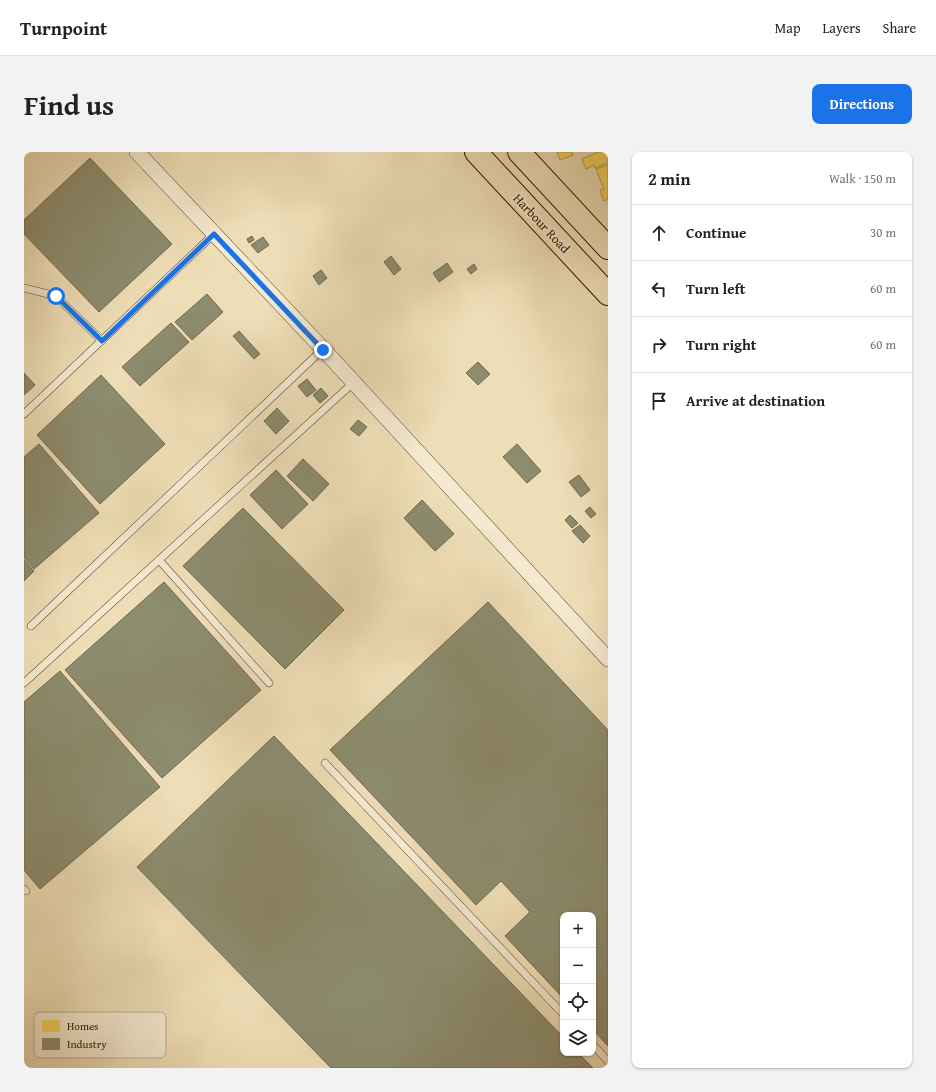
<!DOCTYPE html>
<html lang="en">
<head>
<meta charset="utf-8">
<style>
  body { margin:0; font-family:"Gentium Book Plus",serif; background:#f2f2f2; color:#222 }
  .controls { position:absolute; right:12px; bottom:12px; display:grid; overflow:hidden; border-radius:8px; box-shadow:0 1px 3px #0004 }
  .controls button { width:36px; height:36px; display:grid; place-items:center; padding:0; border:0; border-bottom:1px solid #e0e0e0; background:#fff; color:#222; font:20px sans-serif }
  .stop { position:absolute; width:12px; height:12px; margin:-9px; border:3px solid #1a73e8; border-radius:50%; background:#fff }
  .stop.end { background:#1a73e8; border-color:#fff; box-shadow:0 1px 4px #0008 }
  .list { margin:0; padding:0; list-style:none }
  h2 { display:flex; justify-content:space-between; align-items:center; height:52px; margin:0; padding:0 16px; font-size:17px }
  h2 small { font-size:13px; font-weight:400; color:#767676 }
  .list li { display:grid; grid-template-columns:26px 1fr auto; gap:12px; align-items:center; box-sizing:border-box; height:56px; padding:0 16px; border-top:1px solid #e0e0e0 }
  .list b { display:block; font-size:15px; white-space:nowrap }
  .list em { font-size:13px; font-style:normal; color:#767676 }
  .icon { flex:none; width:22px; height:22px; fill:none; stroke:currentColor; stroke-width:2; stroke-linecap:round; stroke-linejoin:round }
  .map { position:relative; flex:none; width:584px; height:916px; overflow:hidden; border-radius:8px }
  header { display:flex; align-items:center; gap:24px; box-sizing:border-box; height:56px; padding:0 20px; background:#fff; border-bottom:1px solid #e0e0e0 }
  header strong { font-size:19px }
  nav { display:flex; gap:22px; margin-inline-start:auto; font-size:14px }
  .intro { display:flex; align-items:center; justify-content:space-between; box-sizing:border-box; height:96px; padding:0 24px }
  h1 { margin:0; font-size:28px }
  .button { padding:10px 18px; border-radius:8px; background:#1a73e8; color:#fff; font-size:14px; font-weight:700 }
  main { display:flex; gap:24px; padding:0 24px }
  aside { flex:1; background:#fff; border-radius:8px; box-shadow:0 1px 3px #0004 }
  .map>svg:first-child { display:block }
</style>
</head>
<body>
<header>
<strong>Turnpoint</strong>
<nav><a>Map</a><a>Layers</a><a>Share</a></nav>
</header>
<div class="intro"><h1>Find us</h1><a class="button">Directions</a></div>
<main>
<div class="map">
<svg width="584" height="916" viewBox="0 0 584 916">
  <rect width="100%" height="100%" fill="#eedeb7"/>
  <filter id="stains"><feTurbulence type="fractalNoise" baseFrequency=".005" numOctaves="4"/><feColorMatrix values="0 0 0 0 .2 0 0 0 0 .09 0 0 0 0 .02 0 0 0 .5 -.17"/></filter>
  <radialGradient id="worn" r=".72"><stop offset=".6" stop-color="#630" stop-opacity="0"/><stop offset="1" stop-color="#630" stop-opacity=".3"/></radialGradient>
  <g fill="#f6d55c" stroke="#bb9b40">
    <polygon points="533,0 548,0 549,3 536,8"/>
    <polygon points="574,0 584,0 584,11 571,16 570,13 562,17 558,7"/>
    <polygon points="584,13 584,47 580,49 576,38 580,37 572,17"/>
  </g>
  <g fill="#8c8c6e" stroke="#71684d">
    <polygon points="66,6 148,92 75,160 0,82 0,68"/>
    <polygon points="228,84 230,88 225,91 223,87"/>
    <polygon points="239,85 245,93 234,101 227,93"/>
    <polygon points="367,104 377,117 370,123 360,110"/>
    <polygon points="423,111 429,120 415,130 409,121"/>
    <polygon points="450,112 453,117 447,122 443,117"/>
    <polygon points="297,118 303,126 295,133 289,124"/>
    <polygon points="183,142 199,160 168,188 151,170"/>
    <polygon points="147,171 165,190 116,234 98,215"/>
    <polygon points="215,179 236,202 230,207 209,184"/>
    <polygon points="454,210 466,222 454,233 442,221"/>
    <polygon points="0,221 11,233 0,243"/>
    <polygon points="77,223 141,292 76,352 13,283"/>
    <polygon points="283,227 292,238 283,245 274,234"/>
    <polygon points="297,236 304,244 296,251 289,243"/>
    <polygon points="253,256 265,269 252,282 240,269"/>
    <polygon points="334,268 343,275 335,284 326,277"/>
    <polygon points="15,292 75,361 10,417 0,406 0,305"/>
    <polygon points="493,292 517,319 503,331 479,305"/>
    <polygon points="279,307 305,332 289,349 263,324"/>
    <polygon points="252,318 284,352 258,377 226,343"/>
    <polygon points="555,323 566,338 557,345 545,330"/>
    <polygon points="398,348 430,382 411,399 380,366"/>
    <polygon points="566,355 572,362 567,366 561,359"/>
    <polygon points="219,356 320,458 261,517 159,414"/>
    <polygon points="546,363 554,371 548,376 541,368"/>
    <polygon points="556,373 566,384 559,391 548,379"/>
    <polygon points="0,408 10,419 0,429"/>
    <polygon points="140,430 237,538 138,626 41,518"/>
    <polygon points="464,450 584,578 584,894 569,878 569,763 539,763 539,846 481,784 506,760 477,729 452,753 306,598"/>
    <polygon points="36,519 136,635 16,737 0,718 0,550"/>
    <polygon points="250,584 539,885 539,901 554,901 569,916 307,916 113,715"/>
  </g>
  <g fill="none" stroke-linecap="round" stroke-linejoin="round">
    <g stroke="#61472e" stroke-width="8">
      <g id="lane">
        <polyline points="0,136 32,144 78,189"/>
        <polyline points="0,262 190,82"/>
        <polyline points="135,408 245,531"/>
        <polyline points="7,474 299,197"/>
        <polyline points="0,531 329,231"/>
        <polyline points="301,611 539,862"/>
        <polyline points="0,737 2,739"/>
        <polyline points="569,893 584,909"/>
      </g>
    </g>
    <g stroke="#61472e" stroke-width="16">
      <polyline id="street" points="113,0 299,197 584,507"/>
    </g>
    <g stroke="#321500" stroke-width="24">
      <g id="highway">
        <polyline points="452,0 584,142"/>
        <polyline points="495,0 584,96"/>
      </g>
    </g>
    <use href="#lane" stroke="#f4ead0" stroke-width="7"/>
    <use href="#street" stroke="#f4ead0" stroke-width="15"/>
    <use href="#highway" stroke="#eedeb7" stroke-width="22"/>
  </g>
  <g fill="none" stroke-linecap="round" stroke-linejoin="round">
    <polyline stroke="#1a73e8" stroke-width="5" points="32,144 78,189 190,82 299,198"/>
  </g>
  <g text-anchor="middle" stroke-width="4" stroke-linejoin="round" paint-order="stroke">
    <g font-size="13" fill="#321500" stroke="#f4ead0">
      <text transform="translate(518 71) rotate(47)" y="5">Harbour Road</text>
    </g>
  </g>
  <rect x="10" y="860" width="132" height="46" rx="6" fill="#f4ead0" stroke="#baaa92" stroke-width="1"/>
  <rect x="18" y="868" width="18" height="12" fill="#f6d55c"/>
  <rect x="18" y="886" width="18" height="12" fill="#8c8c6e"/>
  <g font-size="11" fill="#321500">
    <text x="43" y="878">Homes</text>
    <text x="43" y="896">Industry</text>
  </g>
  <rect width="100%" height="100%" filter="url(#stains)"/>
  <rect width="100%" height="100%" fill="url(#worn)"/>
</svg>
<div class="controls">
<button>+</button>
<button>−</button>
<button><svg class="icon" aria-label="locate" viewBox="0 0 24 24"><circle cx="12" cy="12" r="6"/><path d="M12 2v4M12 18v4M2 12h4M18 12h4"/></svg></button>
<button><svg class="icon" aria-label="layers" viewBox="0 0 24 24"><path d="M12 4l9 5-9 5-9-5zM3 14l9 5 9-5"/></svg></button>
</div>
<div class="stop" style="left:32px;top:144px"></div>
<div class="stop end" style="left:299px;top:198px"></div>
</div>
<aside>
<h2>2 min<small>Walk · 150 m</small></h2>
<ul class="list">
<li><svg class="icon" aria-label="ahead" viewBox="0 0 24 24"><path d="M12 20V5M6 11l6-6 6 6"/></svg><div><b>Continue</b></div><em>30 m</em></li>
<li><svg class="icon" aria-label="left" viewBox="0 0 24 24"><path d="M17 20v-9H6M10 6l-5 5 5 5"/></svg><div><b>Turn left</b></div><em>60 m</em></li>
<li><svg class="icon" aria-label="right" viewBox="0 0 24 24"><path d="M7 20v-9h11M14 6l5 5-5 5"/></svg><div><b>Turn right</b></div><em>60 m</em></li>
<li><svg class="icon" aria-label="arrive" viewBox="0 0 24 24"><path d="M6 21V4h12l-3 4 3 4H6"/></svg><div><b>Arrive at destination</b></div></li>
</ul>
</aside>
</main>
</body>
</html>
